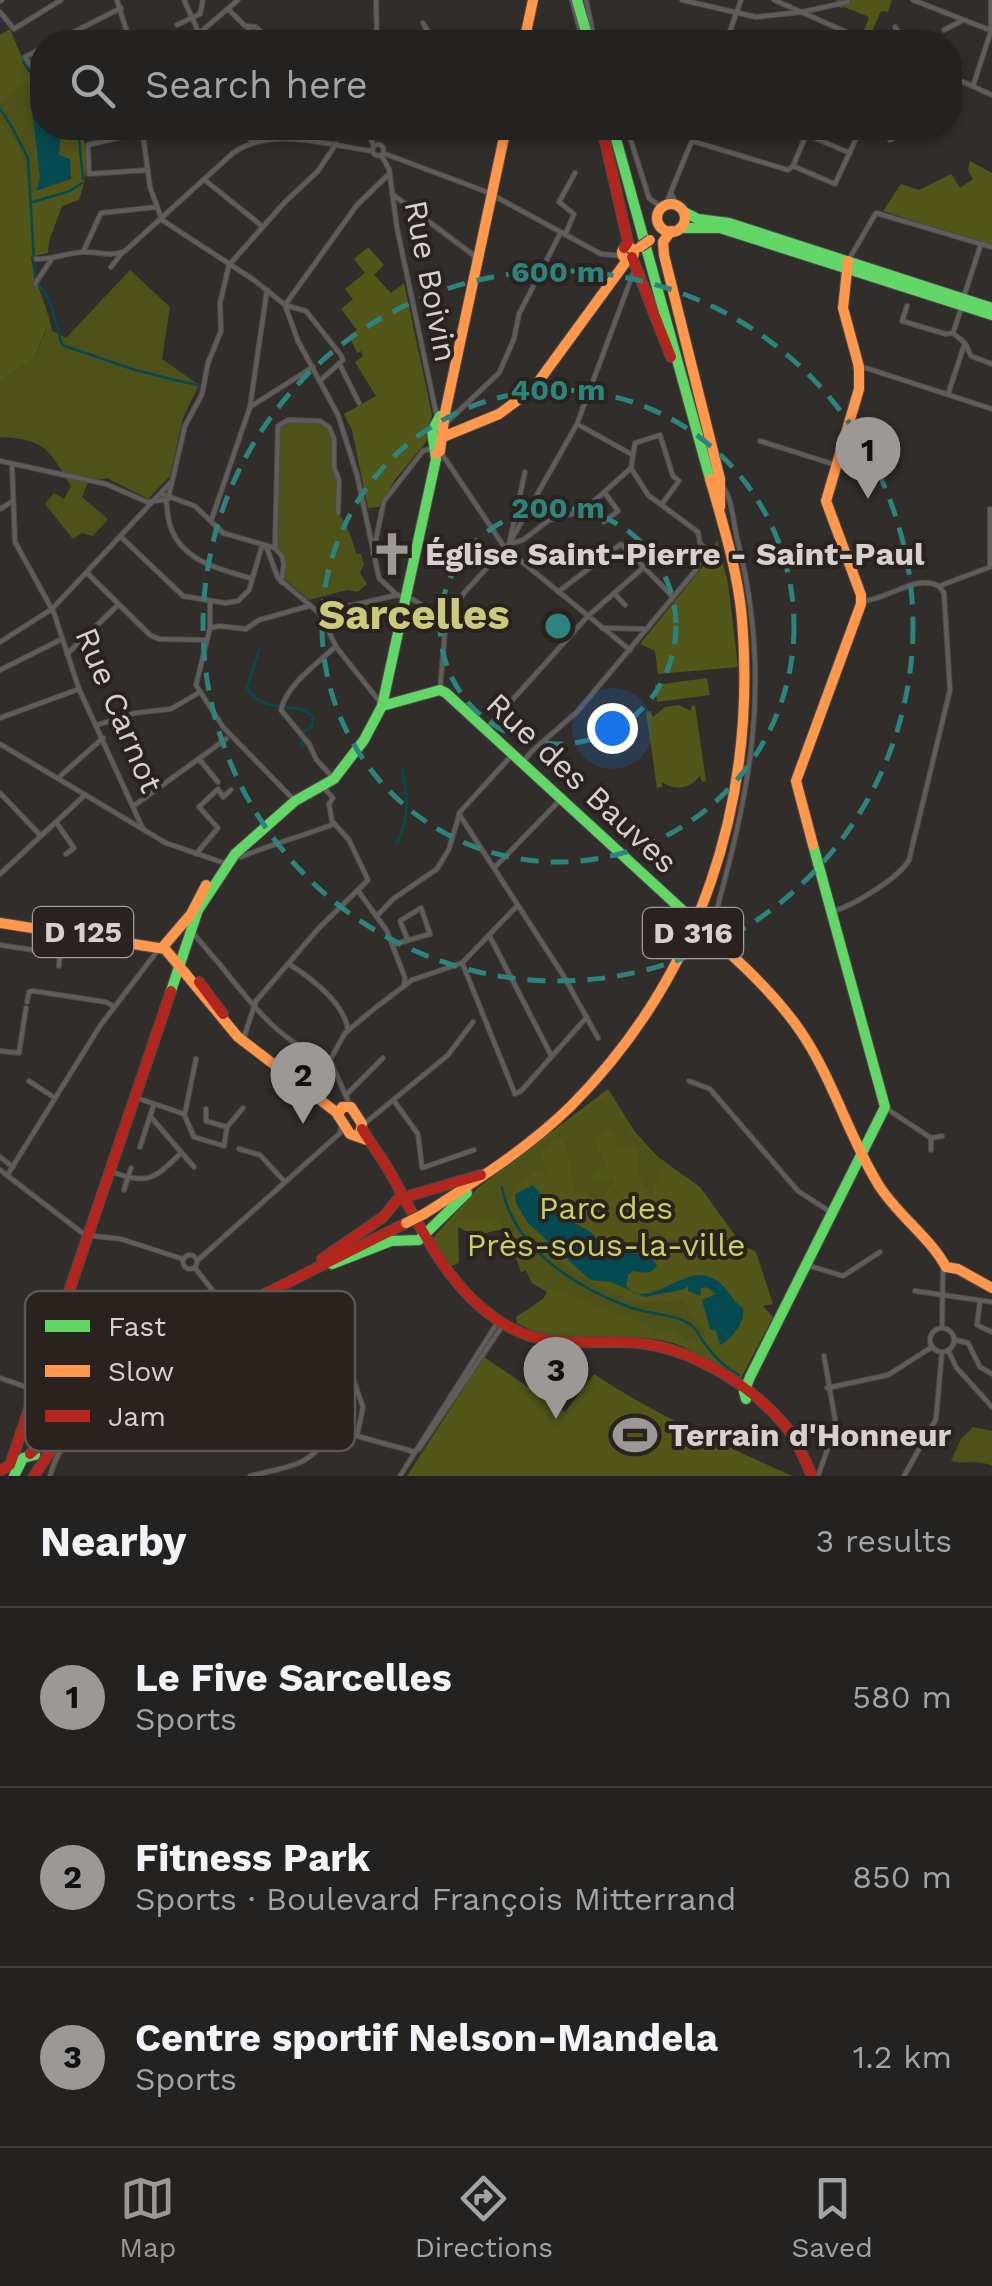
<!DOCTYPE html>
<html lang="en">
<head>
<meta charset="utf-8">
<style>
  body { margin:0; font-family:"Work Sans",sans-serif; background:#2c2a29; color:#f1f3f6 }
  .you { position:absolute; left:612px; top:728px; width:35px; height:35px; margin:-25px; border:8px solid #fff; border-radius:50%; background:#1a73e8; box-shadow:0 0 0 15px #1a73e833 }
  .badge { display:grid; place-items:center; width:65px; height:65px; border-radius:50%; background:#9c9896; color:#111; font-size:32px; font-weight:700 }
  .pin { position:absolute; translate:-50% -82px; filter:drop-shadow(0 2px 5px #0008) }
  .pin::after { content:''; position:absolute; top:52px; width:35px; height:30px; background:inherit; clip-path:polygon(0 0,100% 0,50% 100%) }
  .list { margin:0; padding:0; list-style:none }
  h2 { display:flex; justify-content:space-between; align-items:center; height:130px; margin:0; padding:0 40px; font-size:42px }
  h2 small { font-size:32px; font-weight:400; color:#a3a4a5 }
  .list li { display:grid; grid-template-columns:65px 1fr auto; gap:30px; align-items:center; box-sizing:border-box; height:180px; padding:0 40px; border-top:2px solid #413f3e }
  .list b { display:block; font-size:38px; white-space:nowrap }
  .list p { margin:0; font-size:32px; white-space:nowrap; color:#a3a4a5 }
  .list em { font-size:32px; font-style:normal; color:#a3a4a5 }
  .icon { flex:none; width:55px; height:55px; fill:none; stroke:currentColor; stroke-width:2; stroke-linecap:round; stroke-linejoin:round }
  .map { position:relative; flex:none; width:992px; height:1476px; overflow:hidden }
  .search { position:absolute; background:#242220; box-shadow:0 5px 15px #0003; left:30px; right:30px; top:30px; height:110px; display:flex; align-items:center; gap:25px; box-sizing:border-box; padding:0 35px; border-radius:40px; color:#a3a4a5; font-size:38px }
  .sheet { height:670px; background:#242220 }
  nav { display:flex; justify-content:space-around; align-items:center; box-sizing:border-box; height:140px; border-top:2px solid #413f3e; background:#242220; font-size:28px; color:#a3a4a5 }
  nav a { display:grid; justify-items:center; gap:5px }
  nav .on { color:#9c9896 }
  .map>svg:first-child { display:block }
</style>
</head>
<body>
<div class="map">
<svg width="992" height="1476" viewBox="0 0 992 1476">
  <rect width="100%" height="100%" fill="#302d2b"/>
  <g fill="#525619">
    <polygon points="836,0 892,0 888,12 881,11 871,34 864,31 869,17 844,7 840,8"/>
    <path d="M10 29 23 60 42 85V128H80C90 151 87 177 79 200L62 206 49 241 48 253 31 257C34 283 47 304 52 330L46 329 34 359 0 382V35Z"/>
    <polygon points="970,161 992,173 992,246 883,211 901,184 919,190 951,174 960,188 973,179 968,170"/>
    <polygon points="368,247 384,265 374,275 376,277 391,293 404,283 432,415 426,442 394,481 379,507 368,508 352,430 344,414 376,396 355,362 363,356 361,351 357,353 349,335 357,330 341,309 353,299 345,289 365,273 354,259"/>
    <polygon points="717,540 728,583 738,667 658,674 655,651 640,644 704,565"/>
    <polygon points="707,678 710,695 657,702 655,685"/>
    <path d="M679 705 691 711V706L695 705 706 781 702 782 700 776C689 789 676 791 662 782V787L657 788 646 712 651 711 653 717 665 707Z"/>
    <path d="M608 1089 635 1132 658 1157 700 1187 742 1245 756 1252 773 1304 763 1306 773 1317 741 1378H736C716 1367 694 1349 673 1343 620 1327 569 1353 517 1323L516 1317 543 1299 547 1292 532 1283 507 1230C485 1229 482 1241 458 1227L459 1263 449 1267 432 1239 479 1187Z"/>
    <path d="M484 1357 565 1412 594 1374C657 1416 724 1445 792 1476H407Z"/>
  </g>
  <g fill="#4e5219">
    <path d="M25 83 33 85 42 95V106L34 99V139L40 179 36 191 30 193C27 168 20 139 0 122V103L6 101 13 89Z"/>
    <path d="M130 270 170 307 162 359 199 385 183 418 170 476 148 499 107 478 88 482 82 497 108 519 93 536 82 533 73 539 45 504 54 493 64 499 71 486C49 450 46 439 0 437V382L34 359 47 328 66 338Z"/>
    <path d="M288 420 320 421 329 427 334 439V467L339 480 338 513C347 524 353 540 356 554H361L364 564 360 573 367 584 358 592 347 590 309 600 281 576 284 564 276 543 278 426Z"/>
    <path d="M607 1095 633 1135 666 1166 651 1194 638 1176V1150L630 1145 619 1146 614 1134 608 1131 594 1140 607 1167 589 1177 594 1182 613 1179 617 1194 607 1189 605 1201 596 1204 587 1199 586 1191 578 1195C565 1178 577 1163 561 1139L552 1142 541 1153 548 1175 536 1171 519 1184 508 1202C528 1248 608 1304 659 1303 666 1303 675 1301 682 1300L695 1320 703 1325 705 1339 691 1342 674 1329 655 1335 651 1326 540 1285 527 1270 521 1272 507 1232 494 1217H471L449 1226 481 1188Z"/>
    <path d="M633 1195C641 1204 647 1228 661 1234 669 1238 678 1239 685 1242L684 1248 663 1252 647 1247 633 1209Z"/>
    <path d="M973 1427 992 1431V1466C977 1459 965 1465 951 1461L961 1439Z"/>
  </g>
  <g fill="#054a50">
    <polygon points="34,99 42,106 42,128 61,128 59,155 70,159 71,179 36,191 40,179 31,101"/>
    <path d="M533 1185 556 1213 591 1232 604 1248 649 1256 657 1265C650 1276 644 1272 633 1271L628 1275 626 1286 634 1293C661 1300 687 1264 714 1279 727 1285 731 1301 743 1308 746 1320 732 1340 720 1345L716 1331 710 1329 702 1300 716 1294 706 1287 701 1288 700 1296 688 1291V1285L685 1289 645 1297 611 1282 590 1280 527 1222 516 1203 515 1194Z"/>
  </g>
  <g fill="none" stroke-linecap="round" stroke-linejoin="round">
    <g stroke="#054a50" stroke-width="2.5">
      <polyline points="0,21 1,21"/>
      <polyline points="23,62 42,89"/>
      <path d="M0 109C12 124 19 142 28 158L35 278 50 302 62 345 135 370 200 386"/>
      <polyline points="78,128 83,179"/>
      <polyline points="33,202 70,191 82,183"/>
      <path d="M259 650 247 688C264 716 292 699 313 716L312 726 300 736 302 746"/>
      <path d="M396 844C410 821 408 794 402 768"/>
      <path d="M502 1187C513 1249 577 1288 632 1308 652 1315 674 1313 691 1325 698 1330 700 1338 705 1344 714 1356 725 1368 739 1375"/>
    </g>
    <g stroke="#4d4a48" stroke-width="6">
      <g id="street">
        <polyline points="117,0 130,42"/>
        <polyline points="184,0 203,42"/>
        <polyline points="376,0 377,42"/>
        <polyline points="572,0 583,42"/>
        <polyline points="586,0 595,42"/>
        <polyline points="682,0 756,17 802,12 848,2"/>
        <polyline points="774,0 869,42"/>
        <polyline points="913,0 992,31"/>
        <polyline points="0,1 2,0"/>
        <polyline points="228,9 245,26 256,27 271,42"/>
        <polyline points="0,12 14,29 61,0"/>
        <polyline points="423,23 429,34 440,41"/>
        <polyline points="177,25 200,14 203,0"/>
        <polyline points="247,27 256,39"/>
        <polyline points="895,27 905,42"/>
        <polyline points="944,30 963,20"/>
        <polyline points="54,42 121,8"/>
        <polyline points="189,42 238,0"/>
        <polyline points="421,42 429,34"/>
        <polyline points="596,42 614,42"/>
        <polyline points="726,42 741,0"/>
        <polyline points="906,42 923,33"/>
        <polyline points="42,48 25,57 42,82"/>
        <polyline points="950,76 992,95"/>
        <polyline points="973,86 991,31 991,0"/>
        <polyline points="142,128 150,187 162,220 254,280 285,305 298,341 338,415 357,475 379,578 397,595 412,599 446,620"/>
        <polyline points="242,128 253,143"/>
        <polyline points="366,128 374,146"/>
        <polyline points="627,128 649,198 661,207"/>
        <polyline points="791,128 850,153"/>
        <polyline points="195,130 198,128"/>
        <polyline points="143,132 88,145 89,174 148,170"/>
        <polyline points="890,140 897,136 896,128"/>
        <polyline points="692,141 788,170 793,166 806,135"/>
        <circle cx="378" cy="150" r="5.5"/>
        <polyline points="383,153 487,192 601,254 623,256"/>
        <polyline points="381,155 389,169 397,228 437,417"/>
        <polyline points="793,166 835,184 861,128"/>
        <polyline points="206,181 262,226"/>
        <polyline points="392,194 476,257"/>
        <polyline points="672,195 677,206"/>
        <polyline points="666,204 697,128"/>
        <polyline points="565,235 574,214 559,202 575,173"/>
        <polyline points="83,252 101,213 157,207"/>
        <path d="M36 259C53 260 68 252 85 252 99 252 112 257 125 251L233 153C273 125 329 146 372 151"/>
        <polyline points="848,261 876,213 992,247"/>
        <polyline points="111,267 122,253"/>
        <polyline points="35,284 51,260"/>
        <polyline points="963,299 981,244"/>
        <polyline points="285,305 357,205 389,174"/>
        <polyline points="285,305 306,311 341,355 343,360 322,379"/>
        <polyline points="907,306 902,321 946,334 953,333 965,343 948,394"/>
        <polyline points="953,333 961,309"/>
        <polyline points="966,345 971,356 992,364"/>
        <polyline points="341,367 359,403"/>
        <polyline points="855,368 866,368 992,409"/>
        <polyline points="250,407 313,367"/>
        <polyline points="446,423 499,373 514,339 519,314 561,232"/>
        <polyline points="579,425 631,454"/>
        <polyline points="760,441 836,465"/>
        <polyline points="440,451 505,548 630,650"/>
        <polyline points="0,461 106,484 147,502 168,499 185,426 202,394 208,363 221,331 220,303 229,265 285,202 318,171 336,144"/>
        <polyline points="12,465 15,542 54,613 79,689 143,829"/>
        <polyline points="525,472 509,544 523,540 549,520 583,511 631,468"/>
        <polyline points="162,494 195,506 223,533 275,548 282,556 284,564 281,582"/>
        <path d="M166 501C168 509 167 517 170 525 181 561 219 569 250 578L253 576"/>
        <polyline points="0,509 13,501"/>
        <polyline points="211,521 250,407 267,290"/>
        <polyline points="604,522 618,511 605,493"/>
        <polyline points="120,536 183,596 225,603 238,601 249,590 262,546"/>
        <polyline points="266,546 278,578 319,613"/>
        <polyline points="275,548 278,426 288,420 320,421 329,427 334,439 334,467 339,480 338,513"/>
        <polyline points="373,553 384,501 423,451 430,449"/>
        <polyline points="87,573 150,635 159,639 205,640"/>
        <polyline points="939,586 990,567 990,509"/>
        <polyline points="558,592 621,544 673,597"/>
        <polyline points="614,593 625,605"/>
        <polyline points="210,601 210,628 196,685 223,727 295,801"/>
        <polyline points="319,613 337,648 380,702"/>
        <polyline points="319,613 397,595"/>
        <polyline points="210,628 219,626 246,629 259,620 309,606"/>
        <polyline points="602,628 646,629"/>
        <polyline points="0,642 52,609 170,483"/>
        <polyline points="67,654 118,605"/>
        <polyline points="0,670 62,639"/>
        <polyline points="440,690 446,620 464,593 509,544 577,424 634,271"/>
        <polyline points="0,718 79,689"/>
        <polyline points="97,725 135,713 171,709 200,692"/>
        <polyline points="487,728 588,616 644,567"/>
        <polyline points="0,744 166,843 227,864"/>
        <polyline points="199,759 218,782"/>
        <polyline points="523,762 532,751 577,712 695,571 706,550 700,543 698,532 648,495 631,468 635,443 660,435 673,476 679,481 662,504"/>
        <polyline points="58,778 103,738"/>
        <path d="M334 779 316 759 309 744 281 710C286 685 318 663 336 646"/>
        <polyline points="0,793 41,836"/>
        <polyline points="135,805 226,739"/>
        <polyline points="459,814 563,975 598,1038"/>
        <polyline points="56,822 74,848 66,854"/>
        <polyline points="196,854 218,828 199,807 218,789 223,797 231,790"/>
        <path d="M235 856 241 857C272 844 303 836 334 824"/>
        <polyline points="494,868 560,800"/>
        <polyline points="0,874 85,795"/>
        <polyline points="359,892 387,931 405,978 404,985"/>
        <path d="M834 911C854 905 899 878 909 860L950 690 944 593 939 586C913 574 889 600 862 601"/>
        <polyline points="377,916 393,899 437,869 449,849 460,812 513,754"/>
        <polyline points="193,933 215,959"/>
        <path d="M710 934C749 795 774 686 738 542 733 525 733 496 721 485"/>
        <polyline points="489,935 551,1055"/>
        <polyline points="0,945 60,954 59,966"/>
        <polyline points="392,945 430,934 421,908 400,921 407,938"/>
        <path d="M217 961C248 999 280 1045 330 1060L349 1103"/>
        <path d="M289 964C311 978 343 1002 348 1029"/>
        <polyline points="463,965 515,1094 521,1091 587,1017"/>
        <polyline points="27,1002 29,992 33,991 106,1002 113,1006"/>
        <polyline points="244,1037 256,1001 318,929 368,880 349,840 332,821 329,804 333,798 322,786"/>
        <polyline points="0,1051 19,1053 26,1008"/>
        <polyline points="330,1060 345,1033 375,1008 412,980 462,963 517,906"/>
        <polyline points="29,1081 55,1098"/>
        <polyline points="689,1081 710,1089 798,1191 829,1211"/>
        <polyline points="346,1095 383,1058"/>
        <polyline points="137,1098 184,1114"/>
        <polyline points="394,1101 418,1134 422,1168 474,1150"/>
        <polyline points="206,1109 206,1121 227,1127"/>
        <polyline points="887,1109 931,1138 942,1136"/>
        <polyline points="185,1113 196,1059"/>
        <polyline points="184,1114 194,1137 224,1146 227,1127 243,1108"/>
        <polyline points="150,1116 194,1167"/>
        <polyline points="364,1124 448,1055 473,1022"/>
        <polyline points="931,1138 931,1150"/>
        <polyline points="140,1147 154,1104"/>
        <polyline points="239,1149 260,1155 285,1182"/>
        <polyline points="0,1157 13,1167"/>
        <polyline points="0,1170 85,1235 121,1239 183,1259"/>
        <path d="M112 1172C149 1185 154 1179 181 1153"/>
        <polyline points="8,1174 100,1026 158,950"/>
        <polyline points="124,1190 131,1168"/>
        <circle cx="190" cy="1262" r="7"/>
        <polyline points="198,1260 340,1133 342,1124"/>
        <polyline points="807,1265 843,1276 880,1252"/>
        <polyline points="195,1268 220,1300"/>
        <polyline points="915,1291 992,1302"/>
        <polyline points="980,1302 977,1325 992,1332"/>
        <polyline points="942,1328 943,1268"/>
        <circle cx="942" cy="1340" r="12"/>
        <polyline points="215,1333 219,1332 273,1384"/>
        <polyline points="955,1340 968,1343 980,1367 992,1374"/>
        <polyline points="948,1350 956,1367 992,1407"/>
        <polyline points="0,1378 35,1390"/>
        <circle cx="282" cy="1388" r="10"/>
        <polyline points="827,1388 888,1375 932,1347"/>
        <polyline points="292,1391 301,1393 347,1376 353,1379 363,1407 357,1436 415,1452"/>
        <polyline points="419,1449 503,1325"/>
        <path d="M50 1476C61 1433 99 1405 132 1378"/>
        <path d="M250 1476C266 1472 284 1469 299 1463 324 1452 322 1430 357 1436"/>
        <polyline points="400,1476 499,1320"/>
        <polyline points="818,1476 836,1425 824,1356"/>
        <polyline points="904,1476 936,1419 942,1352"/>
      </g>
    </g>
    <g stroke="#4d4a48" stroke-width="12">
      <g id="fast">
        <polyline points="577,0 589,42"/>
        <polyline points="613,128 710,479"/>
        <polyline points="684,212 698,219 729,223 992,308"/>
        <polyline points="681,228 720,228 992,315"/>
        <polyline points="382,706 440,690 446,693 692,919"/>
        <polyline points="171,991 198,910 235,854 295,801 334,779 364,740 382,706 436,459 432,431 440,416 444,418"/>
        <polyline points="332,1264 391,1241 419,1240 467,1193"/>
        <polyline points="746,1399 744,1392 750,1377 885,1107 813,845"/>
        <polyline points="14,1476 23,1458 35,1455"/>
      </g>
    </g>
    <g stroke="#4d4a48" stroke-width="12">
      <g id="slow">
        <polyline points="524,42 533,0"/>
        <circle cx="671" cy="218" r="14"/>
        <polyline points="671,231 663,242 664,255 720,479 720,507"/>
        <circle cx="628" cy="253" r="6"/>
        <polyline points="443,437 499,414 533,389 628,259"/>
        <polyline points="436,454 440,451 445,413 506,128"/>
        <polyline points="813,845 796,781 861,604 861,595 826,501 859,389 859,367 843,308 848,261"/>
        <polyline points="0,923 165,949 238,1037 336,1112 350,1134 367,1140"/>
        <path d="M700 926C735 958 774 992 801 1032 833 1079 848 1135 878 1184 896 1214 929 1236 946 1267L958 1269 992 1288"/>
        <polyline points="162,948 191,914 206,885"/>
        <polyline points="338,1115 342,1107 351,1107 362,1124 360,1133"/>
        <path d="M424 1214C476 1181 527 1149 571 1106 701 975 757 801 742 619 738 572 723 524 710 479"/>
      </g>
    </g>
    <g stroke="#4d4a48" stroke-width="12">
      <g id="jam">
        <polyline points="602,128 628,242 624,248"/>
        <polyline points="632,257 671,357"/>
        <polyline points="199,982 223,1014"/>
        <path d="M362 1129C371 1144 382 1158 391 1174 423 1231 450 1295 511 1328 551 1350 595 1339 638 1343 690 1348 749 1384 783 1423 796 1438 804 1458 812 1476"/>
        <polyline points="322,1259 383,1217 398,1199 481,1175"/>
        <polyline points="195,1332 218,1323 234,1324 246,1306 259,1297 406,1223"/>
        <polyline points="30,1454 116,1378 211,1317 220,1300 259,1297"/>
        <polyline points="0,1471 10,1465 171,991"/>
        <polyline points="34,1476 67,1426"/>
      </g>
    </g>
    <use href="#street" stroke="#605e5d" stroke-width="4"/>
    <use href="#fast" stroke="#63d668" stroke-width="10"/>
    <use href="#slow" stroke="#ff974d" stroke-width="10"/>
    <use href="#jam" stroke="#b3261e" stroke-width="10"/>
    <g stroke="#4d4a48" stroke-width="12" stroke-linecap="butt">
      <g id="slow-bridge">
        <polyline points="640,247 650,240"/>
        <polyline points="406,1223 424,1214"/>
      </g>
    </g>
    <g stroke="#4d4a48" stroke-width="12" stroke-linecap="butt">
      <polyline id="jam-bridge" points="692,919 700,926"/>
    </g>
    <use href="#slow-bridge" stroke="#ff974d" stroke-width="10"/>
    <use href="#jam-bridge" stroke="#b3261e" stroke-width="10"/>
  </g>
  <g fill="none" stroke="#2d847d" stroke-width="5" stroke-dasharray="18 12">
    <circle cx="558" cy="626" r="118"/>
    <circle cx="558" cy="626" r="236"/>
    <circle cx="558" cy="626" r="355"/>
  </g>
  <defs>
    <g id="church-bare" transform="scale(3.45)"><path d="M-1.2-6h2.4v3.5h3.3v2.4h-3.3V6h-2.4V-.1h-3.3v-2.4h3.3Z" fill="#9c9896" stroke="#29221f" stroke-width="2.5" paint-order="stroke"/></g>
    <g id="stadium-bare" transform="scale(3.45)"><path d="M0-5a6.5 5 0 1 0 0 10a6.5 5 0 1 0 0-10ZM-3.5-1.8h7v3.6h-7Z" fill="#9c9896" stroke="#29221f" stroke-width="2.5" paint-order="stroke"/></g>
  </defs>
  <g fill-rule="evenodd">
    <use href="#church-bare" x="392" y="554"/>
    <use href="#stadium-bare" x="635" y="1435"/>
  </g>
  <g text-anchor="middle" stroke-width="8" stroke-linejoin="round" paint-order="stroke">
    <g fill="#29221f" stroke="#a29c9a" stroke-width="2.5">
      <rect x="33" y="907" width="100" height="50" rx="8"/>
      <rect x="643" y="908" width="100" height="50" rx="8"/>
    </g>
    <g font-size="30" font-weight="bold" fill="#d6d1cf">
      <text x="83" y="942">D 125</text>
      <text x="693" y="943">D 316</text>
    </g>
    <g font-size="32" fill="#d6d1cf" stroke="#29221f">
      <text transform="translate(431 281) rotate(79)" y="11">Rue Boivin</text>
      <text transform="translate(119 710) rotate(67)" y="11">Rue Carnot</text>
      <text transform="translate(582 783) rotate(43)" y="11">Rue des Bauves</text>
    </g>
    <g font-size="32" font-weight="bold" fill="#d6d1cf" stroke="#29221f" text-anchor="start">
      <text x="425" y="565">Église Saint-Pierre - Saint-Paul</text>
      <text x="668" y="1446">Terrain d'Honneur</text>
    </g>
    <g font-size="32" fill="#c7d260" stroke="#29221f">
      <text x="606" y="1219">Parc des<tspan x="606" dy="37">Près-sous-la-ville</tspan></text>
    </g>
    <g font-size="42" font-weight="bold" fill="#cbc97b" stroke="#29221f">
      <text x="414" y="629">Sarcelles</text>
    </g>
  </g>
  <rect x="25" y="1291" width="330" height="160" rx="15" fill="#29221f" stroke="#5d5754" stroke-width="2.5"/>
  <rect x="45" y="1320" width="45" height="12" fill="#63d668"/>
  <rect x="45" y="1365" width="45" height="12" fill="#ff974d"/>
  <rect x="45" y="1410" width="45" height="12" fill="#b3261e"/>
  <g font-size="28" fill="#d6d1cf">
    <text x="108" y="1336">Fast</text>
    <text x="108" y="1381">Slow</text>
    <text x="108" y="1426">Jam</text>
  </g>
  <circle cx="558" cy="626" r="15" fill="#2d847d" stroke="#29221f" stroke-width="5"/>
  <g font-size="30" text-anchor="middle" font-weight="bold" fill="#2d847d" stroke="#29221f" stroke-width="8" stroke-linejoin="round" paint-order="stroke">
    <text x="558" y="282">600 m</text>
    <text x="558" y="400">400 m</text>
    <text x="558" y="518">200 m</text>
  </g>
</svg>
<div class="you"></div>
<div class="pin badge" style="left:868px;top:499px">1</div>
<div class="pin badge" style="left:303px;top:1124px">2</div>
<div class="pin badge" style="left:556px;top:1419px">3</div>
<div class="search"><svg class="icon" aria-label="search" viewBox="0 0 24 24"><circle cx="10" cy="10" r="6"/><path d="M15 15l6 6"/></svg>Search here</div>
</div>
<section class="sheet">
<h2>Nearby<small>3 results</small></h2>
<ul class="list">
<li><span class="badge">1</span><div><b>Le Five Sarcelles</b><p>Sports</p></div><em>580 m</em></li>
<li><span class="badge">2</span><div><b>Fitness Park</b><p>Sports · Boulevard François Mitterrand</p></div><em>850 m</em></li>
<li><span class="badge">3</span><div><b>Centre sportif Nelson-Mandela</b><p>Sports</p></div><em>1.2 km</em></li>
</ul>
</section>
<nav>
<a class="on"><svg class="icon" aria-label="map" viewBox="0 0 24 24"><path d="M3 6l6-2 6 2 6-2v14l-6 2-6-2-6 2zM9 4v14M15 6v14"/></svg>Map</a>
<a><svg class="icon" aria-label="directions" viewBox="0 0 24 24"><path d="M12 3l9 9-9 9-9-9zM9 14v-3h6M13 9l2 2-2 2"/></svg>Directions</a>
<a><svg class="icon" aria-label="saved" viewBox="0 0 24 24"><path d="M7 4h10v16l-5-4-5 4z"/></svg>Saved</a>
</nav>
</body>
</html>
